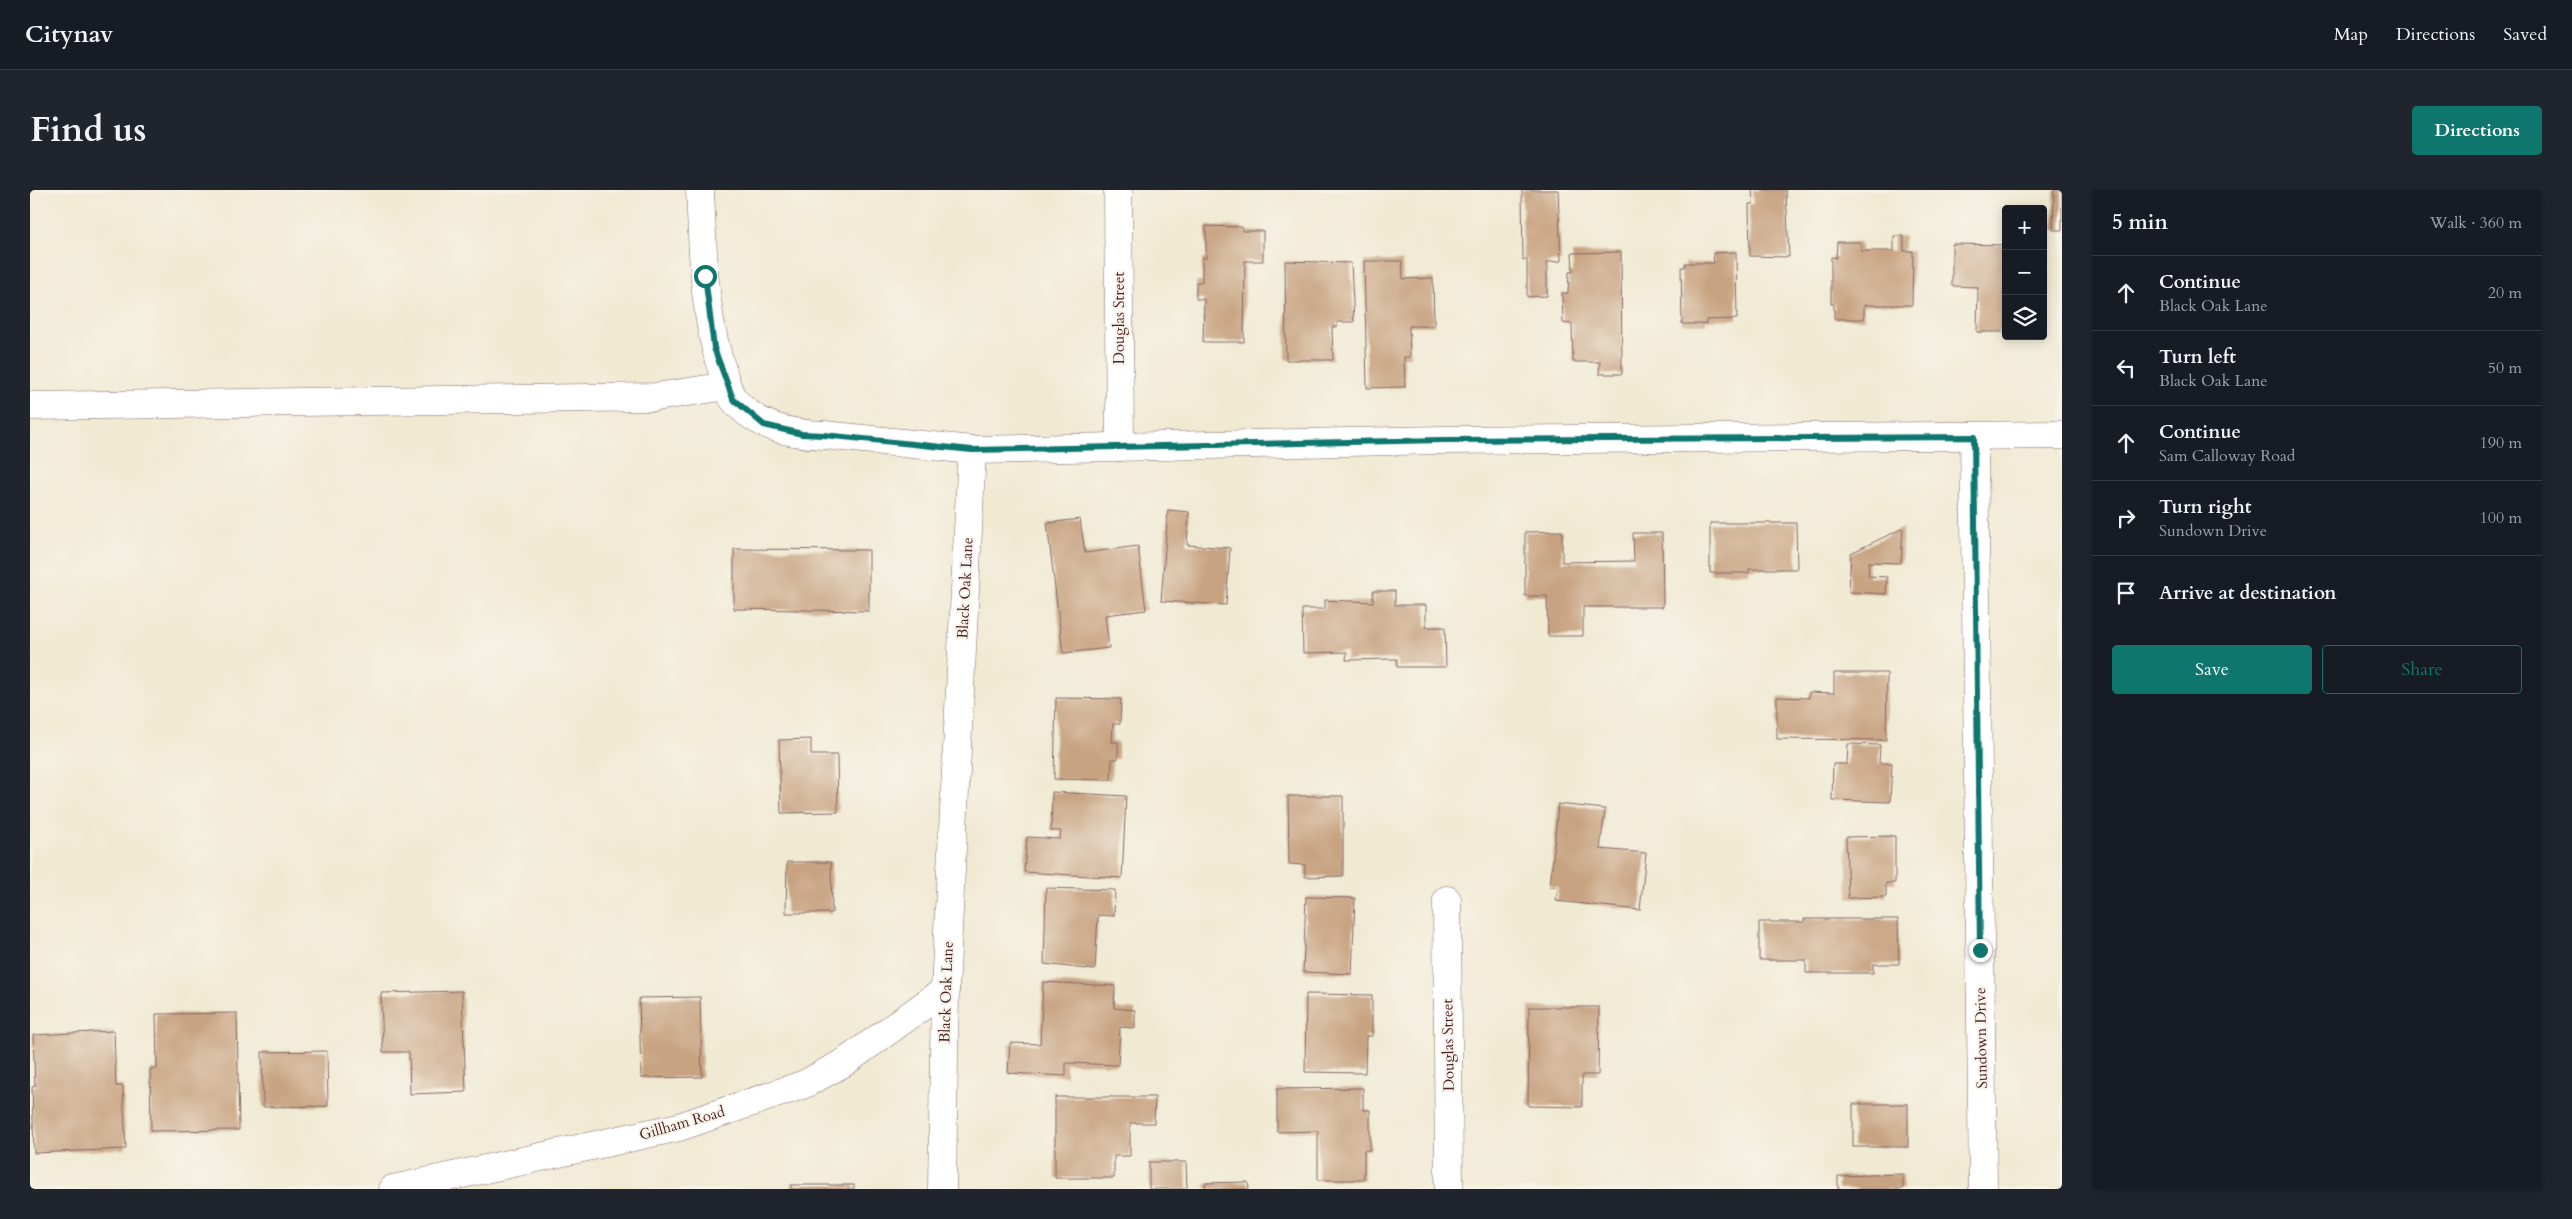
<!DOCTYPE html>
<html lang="en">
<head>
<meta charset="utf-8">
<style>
  body { margin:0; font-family:Cardo,serif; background:#20242c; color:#f1f3f6 }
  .controls { position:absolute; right:15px; top:15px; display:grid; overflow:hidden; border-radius:5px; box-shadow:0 2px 12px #0003 }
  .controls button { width:45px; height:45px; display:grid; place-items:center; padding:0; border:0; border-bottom:1px solid #363941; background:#171b24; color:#f1f3f6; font:25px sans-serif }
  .stop { position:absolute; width:15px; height:15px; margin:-11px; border:4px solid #0f766e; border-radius:50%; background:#fff }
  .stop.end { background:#0f766e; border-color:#fff; box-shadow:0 1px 5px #0008 }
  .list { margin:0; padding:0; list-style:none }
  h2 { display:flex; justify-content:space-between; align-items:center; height:65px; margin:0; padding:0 20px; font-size:21px }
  h2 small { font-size:16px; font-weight:400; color:#9ea1a6 }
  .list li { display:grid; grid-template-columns:32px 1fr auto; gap:15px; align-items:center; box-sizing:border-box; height:75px; padding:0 20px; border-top:1px solid #363941 }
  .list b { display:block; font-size:19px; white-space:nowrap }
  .list p { margin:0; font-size:16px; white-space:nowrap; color:#9ea1a6 }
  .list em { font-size:16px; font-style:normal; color:#9ea1a6 }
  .actions { display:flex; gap:10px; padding:15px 20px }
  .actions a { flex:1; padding:11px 0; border:1px solid #0f766e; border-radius:5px; text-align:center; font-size:18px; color:#0f766e }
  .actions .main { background:#0f766e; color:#fff }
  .icon { flex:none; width:28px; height:28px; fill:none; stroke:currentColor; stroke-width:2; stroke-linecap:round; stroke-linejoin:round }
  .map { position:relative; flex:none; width:2032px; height:999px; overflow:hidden; border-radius:5px }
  header { display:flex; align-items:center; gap:30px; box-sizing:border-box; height:70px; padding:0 25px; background:#171b24; border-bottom:1px solid #363941 }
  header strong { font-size:24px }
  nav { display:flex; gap:28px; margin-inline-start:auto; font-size:18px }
  .intro { display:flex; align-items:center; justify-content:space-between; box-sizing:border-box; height:120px; padding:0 30px }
  h1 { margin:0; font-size:35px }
  .button { padding:12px 22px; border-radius:5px; background:#0f766e; color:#fff; font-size:18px; font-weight:700 }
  main { display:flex; gap:30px; padding:0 30px }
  aside { flex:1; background:#171b24; border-radius:5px; box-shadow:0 2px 12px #0003 }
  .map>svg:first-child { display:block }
</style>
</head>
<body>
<header>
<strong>Citynav</strong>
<nav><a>Map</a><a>Directions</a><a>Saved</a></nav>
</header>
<div class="intro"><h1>Find us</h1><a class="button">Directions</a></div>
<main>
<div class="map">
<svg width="2032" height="999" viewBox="0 0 2032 999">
  <rect width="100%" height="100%" fill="#f7f3e8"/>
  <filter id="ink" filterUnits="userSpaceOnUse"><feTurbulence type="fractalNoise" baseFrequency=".02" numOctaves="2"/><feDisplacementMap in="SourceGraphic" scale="10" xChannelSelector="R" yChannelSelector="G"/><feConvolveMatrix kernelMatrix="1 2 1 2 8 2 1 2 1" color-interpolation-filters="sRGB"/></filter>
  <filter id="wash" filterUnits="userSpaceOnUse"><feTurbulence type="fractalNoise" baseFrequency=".0096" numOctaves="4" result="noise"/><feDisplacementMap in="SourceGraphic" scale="20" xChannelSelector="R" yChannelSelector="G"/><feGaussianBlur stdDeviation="1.12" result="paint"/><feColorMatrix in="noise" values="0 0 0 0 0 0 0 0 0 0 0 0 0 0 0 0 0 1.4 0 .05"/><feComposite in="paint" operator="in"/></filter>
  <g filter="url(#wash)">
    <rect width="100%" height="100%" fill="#f0ead3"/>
    <g id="blocks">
      <g fill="#c7a381">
        <polygon points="1492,0 1528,0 1531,71 1517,72 1517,106 1497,107 1497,69 1493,70"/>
        <polygon points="1722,0 1756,0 1759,67 1720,66 1719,14 1723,14"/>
        <polygon points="2024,0 2032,0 2032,40 2023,40"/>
        <polygon points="1176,36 1212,37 1212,41 1233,41 1233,71 1215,71 1214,152 1173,152 1174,109 1166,109 1166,92 1172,92 1172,68 1176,68"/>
        <polygon points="1864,46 1874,46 1874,61 1883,61 1882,115 1834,115 1834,129 1804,129 1804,114 1801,114 1801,67 1806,68 1807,52 1831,52 1831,61 1864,61"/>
        <polygon points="1922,54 1976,55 1976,142 1947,142 1948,97 1922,96"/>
        <polygon points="1591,62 1592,184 1569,184 1570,172 1543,172 1542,134 1533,133 1532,103 1538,103 1539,82 1543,82 1542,63"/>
        <polygon points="1706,62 1707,129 1676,130 1676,134 1652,134 1651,77 1655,77 1655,73 1684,73 1683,63"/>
        <polygon points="1255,71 1321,73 1324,132 1307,132 1307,137 1302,137 1303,170 1256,170"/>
        <polygon points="1334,71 1372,71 1373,89 1403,88 1404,136 1379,136 1380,167 1374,167 1375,197 1337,198"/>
        <polygon points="1138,320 1159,322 1157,355 1200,358 1196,415 1131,411"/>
        <polygon points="1050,329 1055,363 1108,356 1116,420 1075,425 1079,458 1033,463 1017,333"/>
        <polygon points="1680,333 1766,333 1767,379 1719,379 1719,383 1680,383"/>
        <polygon points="1873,338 1871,373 1839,372 1838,386 1857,387 1856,404 1819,402 1821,363"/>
        <polygon points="1532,341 1532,372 1604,371 1603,343 1632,343 1633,417 1553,417 1553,446 1518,446 1517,406 1495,406 1495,342"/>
        <polygon points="704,359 839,360 839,421 704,419"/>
        <polygon points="1343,401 1365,401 1365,415 1396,415 1396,437 1415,437 1416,477 1367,477 1367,469 1316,470 1317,462 1273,463 1272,419 1295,419 1295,410 1343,412"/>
        <polygon points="1804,483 1857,483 1856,550 1747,549 1747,507 1779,508 1779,502 1804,503"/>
        <polygon points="1026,508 1091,509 1090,534 1083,534 1082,552 1088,552 1088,569 1082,569 1081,590 1024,589"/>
        <polygon points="781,549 781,565 807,565 808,622 751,623 749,550"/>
        <polygon points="1818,554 1850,555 1849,573 1862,573 1860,612 1802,610 1803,574 1817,574"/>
        <polygon points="1022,602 1096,606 1092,688 994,682 997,647 1030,649 1031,641 1021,641"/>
        <polygon points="1258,606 1313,606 1313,686 1275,687 1275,675 1259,674"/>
        <polygon points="1528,614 1575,619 1570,659 1616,663 1610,720 1526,711 1528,697 1520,697"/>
        <polygon points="1865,646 1865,693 1856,693 1856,707 1818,708 1816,647"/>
        <polygon points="757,672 801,672 802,723 756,723"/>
        <polygon points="1016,698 1085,700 1084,726 1068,725 1065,780 1014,774"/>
        <polygon points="1276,707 1325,708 1322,784 1273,782"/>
        <polygon points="1774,729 1868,729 1869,774 1843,774 1843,783 1776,783 1776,770 1729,770 1729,732 1774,732"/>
        <polygon points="1013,792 1085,796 1084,818 1105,820 1105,838 1090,837 1088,875 1036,873 1036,886 978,883 980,853 1010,854"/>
        <polygon points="432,801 436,902 380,904 379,862 353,862 351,803"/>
        <polygon points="1276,804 1342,805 1342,846 1336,846 1335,883 1275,882"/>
        <polygon points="670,807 672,887 611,888 609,808"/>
        <polygon points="1499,817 1569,817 1568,885 1552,885 1552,917 1498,916"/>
        <polygon points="207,823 209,940 121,941 120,879 127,879 126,824"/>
        <polygon points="84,841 86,896 93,896 96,959 4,963 2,897 5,896 3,845"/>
        <polygon points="297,861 298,916 233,917 232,862"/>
        <polygon points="1333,898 1333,920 1340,920 1340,960 1334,960 1334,990 1288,990 1288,941 1247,942 1247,899"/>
        <polygon points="1025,907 1125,907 1124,933 1100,933 1100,966 1084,966 1084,988 1025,988"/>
        <rect x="1823" y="914" width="55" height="43"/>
        <polygon points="1119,972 1156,972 1157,999 1119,999"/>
        <polygon points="1873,984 1873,999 1808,999 1808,986"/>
        <polygon points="1218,992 1219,999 1176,999 1175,993"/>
        <rect x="761" y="995" width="63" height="4"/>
      </g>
    </g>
  </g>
  <g filter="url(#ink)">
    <use href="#blocks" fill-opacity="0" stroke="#846666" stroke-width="1"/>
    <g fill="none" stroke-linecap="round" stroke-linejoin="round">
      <g stroke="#846666" stroke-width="29">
        <g id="minor">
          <path d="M670 0C673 62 673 127 694 186 696 193 699 204 704 210 727 237 760 244 794 245L942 260 1413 250 2032 245"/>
          <polyline points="1088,0 1090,257"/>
          <polyline points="0,216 626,207 697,196"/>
          <polyline points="1944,247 1953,999"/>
          <polyline points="1417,710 1419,999"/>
          <polyline points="363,999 649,937 775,894 815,872 915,800"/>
          <polyline points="912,999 915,800 942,260"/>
        </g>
      </g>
      <use href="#minor" stroke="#fff" stroke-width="28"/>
    </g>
  </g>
  <g fill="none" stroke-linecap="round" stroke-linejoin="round" filter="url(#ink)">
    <polyline stroke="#0f766e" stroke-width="6" points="675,86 684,158 703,209 734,235 772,244 794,245 942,260 1413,250 1944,247 1950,760"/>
  </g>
  <g text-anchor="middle" stroke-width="4" stroke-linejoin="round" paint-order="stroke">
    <g font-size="15" fill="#4a1f2b" stroke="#f7f3e8">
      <text transform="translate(1089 128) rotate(-90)" y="5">Douglas Street</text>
      <text transform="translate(935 398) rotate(-87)" y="5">Black Oak Lane</text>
      <text transform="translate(916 802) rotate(-88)" y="5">Black Oak Lane</text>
      <text transform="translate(1951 848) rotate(-91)" y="5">Sundown Drive</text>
      <text transform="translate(1418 855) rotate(-91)" y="5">Douglas Street</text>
      <text transform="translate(652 933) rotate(-16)" y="5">Gillham Road</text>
    </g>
  </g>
</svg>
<div class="controls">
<button>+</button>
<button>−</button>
<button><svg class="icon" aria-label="layers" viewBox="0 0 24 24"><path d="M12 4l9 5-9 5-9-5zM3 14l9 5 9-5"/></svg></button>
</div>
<div class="stop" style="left:675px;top:86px"></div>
<div class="stop end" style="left:1950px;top:760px"></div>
</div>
<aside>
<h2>5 min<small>Walk · 360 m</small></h2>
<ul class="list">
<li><svg class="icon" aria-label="ahead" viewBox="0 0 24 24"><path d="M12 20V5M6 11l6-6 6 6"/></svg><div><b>Continue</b><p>Black Oak Lane</p></div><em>20 m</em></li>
<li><svg class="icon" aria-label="left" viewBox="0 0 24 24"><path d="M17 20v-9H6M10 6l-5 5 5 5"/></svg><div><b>Turn left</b><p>Black Oak Lane</p></div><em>50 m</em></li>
<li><svg class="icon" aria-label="ahead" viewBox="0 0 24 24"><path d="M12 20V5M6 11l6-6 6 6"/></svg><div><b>Continue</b><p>Sam Calloway Road</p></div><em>190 m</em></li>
<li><svg class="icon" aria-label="right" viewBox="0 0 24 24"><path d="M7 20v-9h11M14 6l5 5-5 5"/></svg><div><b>Turn right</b><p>Sundown Drive</p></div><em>100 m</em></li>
<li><svg class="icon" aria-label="arrive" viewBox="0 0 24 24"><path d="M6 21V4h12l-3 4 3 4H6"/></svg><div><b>Arrive at destination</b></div></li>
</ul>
<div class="actions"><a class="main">Save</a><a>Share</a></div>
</aside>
</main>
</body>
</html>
